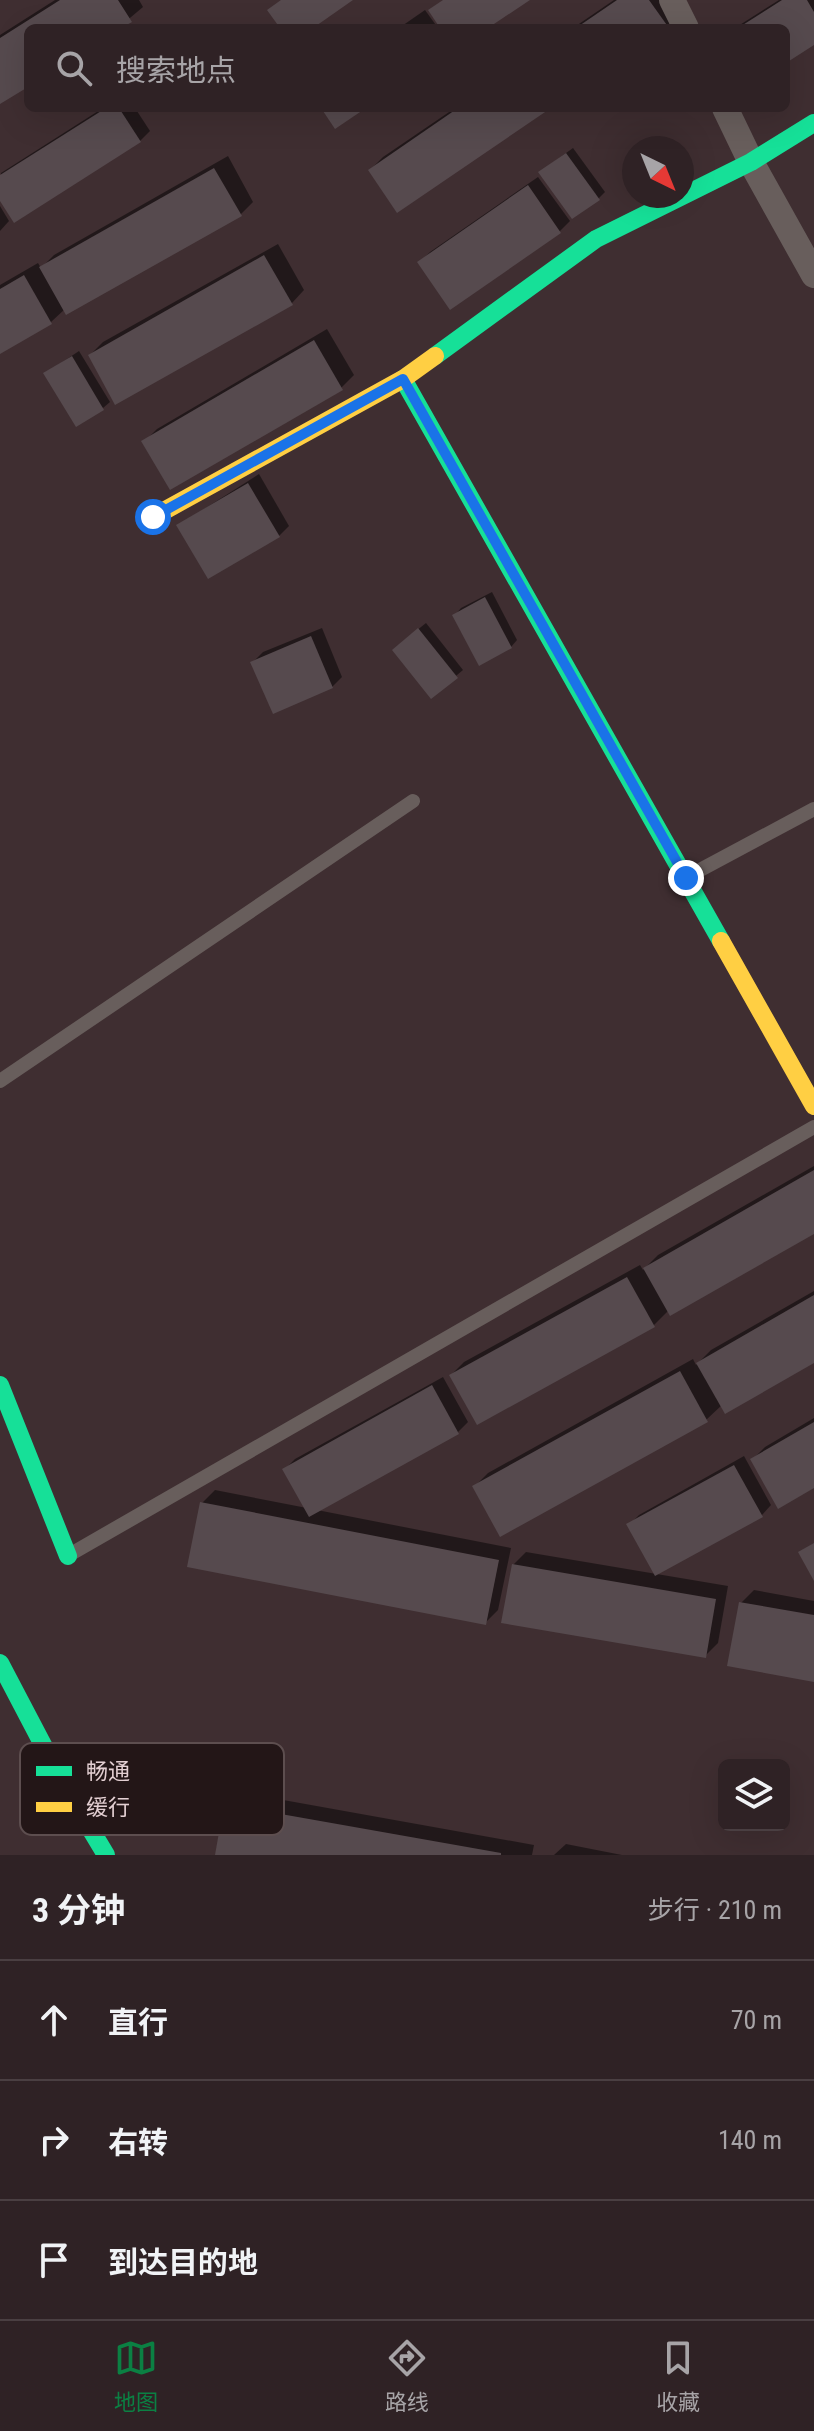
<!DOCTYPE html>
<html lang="zh">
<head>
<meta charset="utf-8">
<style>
  body { margin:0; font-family:"Roboto Condensed","Noto Sans SC",sans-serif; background:#372a2d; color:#f1f3f6 }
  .controls { position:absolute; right:24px; bottom:24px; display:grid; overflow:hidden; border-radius:12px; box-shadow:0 8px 32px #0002 }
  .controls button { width:72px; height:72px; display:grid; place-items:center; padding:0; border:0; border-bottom:2px solid #4a3f42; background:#2f2225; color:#f1f3f6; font:40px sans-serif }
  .compass { position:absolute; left:622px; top:136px; width:72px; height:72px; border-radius:50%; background:#2f2225; box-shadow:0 8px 32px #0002; rotate:137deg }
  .stop { position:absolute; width:24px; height:24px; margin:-18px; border:6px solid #1a73e8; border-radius:50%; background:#fff }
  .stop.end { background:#1a73e8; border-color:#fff; box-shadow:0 2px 8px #0008 }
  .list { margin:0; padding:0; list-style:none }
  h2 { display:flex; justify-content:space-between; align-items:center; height:104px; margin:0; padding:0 32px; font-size:34px }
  h2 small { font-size:26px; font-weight:400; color:#a7a4a7 }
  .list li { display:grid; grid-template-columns:52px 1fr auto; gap:24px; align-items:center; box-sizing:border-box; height:120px; padding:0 32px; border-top:2px solid #4a3f42 }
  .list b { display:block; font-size:30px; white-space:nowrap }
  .list em { font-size:26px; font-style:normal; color:#a7a4a7 }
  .icon { flex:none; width:44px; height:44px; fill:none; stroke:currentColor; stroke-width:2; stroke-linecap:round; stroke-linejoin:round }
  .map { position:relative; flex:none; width:814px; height:1855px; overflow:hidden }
  .search { position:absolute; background:#2f2225; box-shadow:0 8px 32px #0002; left:24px; right:24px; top:24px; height:88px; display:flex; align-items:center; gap:20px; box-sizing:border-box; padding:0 28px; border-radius:12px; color:#a7a4a7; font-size:30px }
  .sheet { height:464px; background:#2f2225 }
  nav { display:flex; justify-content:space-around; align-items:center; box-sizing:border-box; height:112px; border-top:2px solid #4a3f42; background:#2f2225; font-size:22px; color:#a7a4a7 }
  nav a { display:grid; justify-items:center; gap:4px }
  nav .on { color:#0b8043 }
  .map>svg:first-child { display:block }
</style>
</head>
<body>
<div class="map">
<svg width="814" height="1855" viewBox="0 0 814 1855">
  <rect width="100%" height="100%" fill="#3f2e31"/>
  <g fill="#0007">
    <polygon points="55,0 139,0 143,7 118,28 28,28 28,84 0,102 0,35"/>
    <polygon points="614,0 671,0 680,13 665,28 573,28"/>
    <polygon points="779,0 814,0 814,42 786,60 786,28 735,28"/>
    <polygon points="425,10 438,28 399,28"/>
    <polygon points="103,108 135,108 150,131 140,141 0,197 1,173"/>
    <polygon points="455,108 548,108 370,170 383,157"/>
    <polygon points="573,148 605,192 598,199 548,166"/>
    <polygon points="228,156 253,202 240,215 65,309 51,322 0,351 0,285 38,263 41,268 54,255"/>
    <polygon points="538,177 570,221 560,231 420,262 430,252"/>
    <polygon points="0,206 9,221 0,231"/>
    <polygon points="278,244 304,290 292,303 90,355 103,342"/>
    <polygon points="327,329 354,375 341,388 144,442 157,429"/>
    <polygon points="79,351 110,402 103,408 46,373"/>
    <polygon points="259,474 289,526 279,536 179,525"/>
    <polygon points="492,592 517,640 511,647 455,615 461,608"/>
    <polygon points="426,623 463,670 432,696 401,643"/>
    <polygon points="322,628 342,677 332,687 253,662 263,652"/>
    <polygon points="814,1166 814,1231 669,1310 653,1326 451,1375 464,1362 640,1265 643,1270 658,1255"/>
    <polygon points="814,1291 814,1361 722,1405 706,1420 475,1486 488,1473 693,1359 696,1365 711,1350"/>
    <polygon points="443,1377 468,1422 458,1432 317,1510 511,1548 498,1610 485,1623 202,1503 215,1490 307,1508 285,1469 295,1459"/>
    <polygon points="814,1418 814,1485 752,1460 765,1447"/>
    <polygon points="744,1456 771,1505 762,1515 629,1525 639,1515"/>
    <polygon points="526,1552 728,1586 718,1643 705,1656 513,1565"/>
    <polygon points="754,1590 814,1601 814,1679 741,1603"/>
    <polygon points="239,1792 534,1845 532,1855 222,1855 226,1805"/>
    <polygon points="566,1844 622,1855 554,1855"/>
  </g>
  <g fill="#564a4e">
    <polygon points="60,0 118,0 132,22 121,28 28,28 28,87 0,104 0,38"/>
    <polygon points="281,0 353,0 313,28 280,28 267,10"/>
    <polygon points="443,0 530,0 488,28 440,28 428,10"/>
    <polygon points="617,0 649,0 669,28 576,28"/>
    <polygon points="782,0 807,0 814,12 814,45 786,63 786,28 738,28"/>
    <polygon points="106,108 119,108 141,142 14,223 0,201 0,175"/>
    <polygon points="321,108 366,108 335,129"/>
    <polygon points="458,108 551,108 397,213 368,170"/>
    <polygon points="566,153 600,200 572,219 538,172"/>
    <polygon points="214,168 242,216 66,315 39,267"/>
    <polygon points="528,185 561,233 450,310 417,262"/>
    <polygon points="264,255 293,305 115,405 88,355"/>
    <polygon points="24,275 52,324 0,354 0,289"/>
    <polygon points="314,340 343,390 170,490 141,441"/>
    <polygon points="72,356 104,410 76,427 43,373"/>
    <polygon points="248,483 280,537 208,579 176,525"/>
    <polygon points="485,597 512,648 479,666 452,615"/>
    <polygon points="418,628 458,678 431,699 392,650"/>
    <polygon points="311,636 333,688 273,714 250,662"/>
    <polygon points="814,1170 814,1234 670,1316 643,1268"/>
    <polygon points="627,1277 655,1327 477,1425 449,1375"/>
    <polygon points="814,1295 814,1363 725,1414 696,1363"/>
    <polygon points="680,1371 708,1422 500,1537 472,1486"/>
    <polygon points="432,1385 459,1434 309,1517 282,1469"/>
    <polygon points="814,1422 814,1488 778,1509 750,1459"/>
    <polygon points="734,1465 763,1517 655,1576 626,1524"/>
    <polygon points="200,1502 499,1560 486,1625 187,1567"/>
    <polygon points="814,1543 814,1581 798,1552"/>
    <polygon points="512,1564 716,1599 706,1658 501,1623"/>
    <polygon points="739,1602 814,1615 814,1682 727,1666"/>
    <polygon points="224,1804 501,1853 501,1855 215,1855"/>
  </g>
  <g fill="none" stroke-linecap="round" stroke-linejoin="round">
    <g stroke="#685e5c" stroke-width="14">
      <polyline points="687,877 814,809"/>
      <polyline points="0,1081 413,801"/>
      <polyline points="69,1555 814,1127"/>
    </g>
    <g stroke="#685e5c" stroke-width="26">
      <polyline points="672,0 686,28"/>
      <polyline points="725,108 751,162 814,275"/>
    </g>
    <g stroke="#16e098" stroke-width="18">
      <polyline points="435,356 596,239 751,162 814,123"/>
      <polyline points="403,379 721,941"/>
      <polyline points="0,1385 68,1556"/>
      <polyline points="0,1663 64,1785 106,1855"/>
    </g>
    <g stroke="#ffcf43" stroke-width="18">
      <polyline points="153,517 403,379 435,356"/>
      <polyline points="721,941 814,1106"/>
    </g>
  </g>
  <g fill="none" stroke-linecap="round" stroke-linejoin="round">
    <polyline stroke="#1a73e8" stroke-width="10" points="153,517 403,379 686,878"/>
  </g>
  <rect x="20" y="1743" width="264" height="92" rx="12" fill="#231617" stroke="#5d4e4f" stroke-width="2"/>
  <rect x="36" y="1766" width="36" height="10" fill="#16e098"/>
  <rect x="36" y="1802" width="36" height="10" fill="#ffcf43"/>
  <g font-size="22" fill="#e3cfd2">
    <text x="86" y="1779">畅通</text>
    <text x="86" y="1815">缓行</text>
  </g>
</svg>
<div class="controls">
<button><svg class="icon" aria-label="layers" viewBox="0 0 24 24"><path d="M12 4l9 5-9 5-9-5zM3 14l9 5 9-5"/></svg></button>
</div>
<svg class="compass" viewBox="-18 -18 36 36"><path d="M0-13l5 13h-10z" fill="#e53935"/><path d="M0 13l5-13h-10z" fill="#a7a4a7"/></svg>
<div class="stop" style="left:153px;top:517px"></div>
<div class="stop end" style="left:686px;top:878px"></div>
<div class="search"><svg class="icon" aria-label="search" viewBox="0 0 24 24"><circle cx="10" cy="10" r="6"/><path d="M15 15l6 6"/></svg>搜索地点</div>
</div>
<section class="sheet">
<h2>3 分钟<small>步行 · 210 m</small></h2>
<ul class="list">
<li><svg class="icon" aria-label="ahead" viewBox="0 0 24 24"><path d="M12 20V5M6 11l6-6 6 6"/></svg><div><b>直行</b></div><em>70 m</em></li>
<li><svg class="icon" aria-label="right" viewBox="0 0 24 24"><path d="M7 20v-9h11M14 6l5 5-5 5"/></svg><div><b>右转</b></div><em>140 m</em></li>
<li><svg class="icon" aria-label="arrive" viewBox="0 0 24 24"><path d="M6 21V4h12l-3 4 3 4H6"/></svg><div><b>到达目的地</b></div></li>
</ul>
</section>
<nav>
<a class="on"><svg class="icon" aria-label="map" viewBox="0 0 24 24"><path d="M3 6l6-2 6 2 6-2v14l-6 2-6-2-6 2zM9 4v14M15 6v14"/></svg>地图</a>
<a><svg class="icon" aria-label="directions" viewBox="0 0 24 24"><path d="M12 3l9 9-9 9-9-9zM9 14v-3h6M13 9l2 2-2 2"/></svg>路线</a>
<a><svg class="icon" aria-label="saved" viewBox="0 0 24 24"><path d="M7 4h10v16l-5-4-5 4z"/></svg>收藏</a>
</nav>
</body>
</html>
